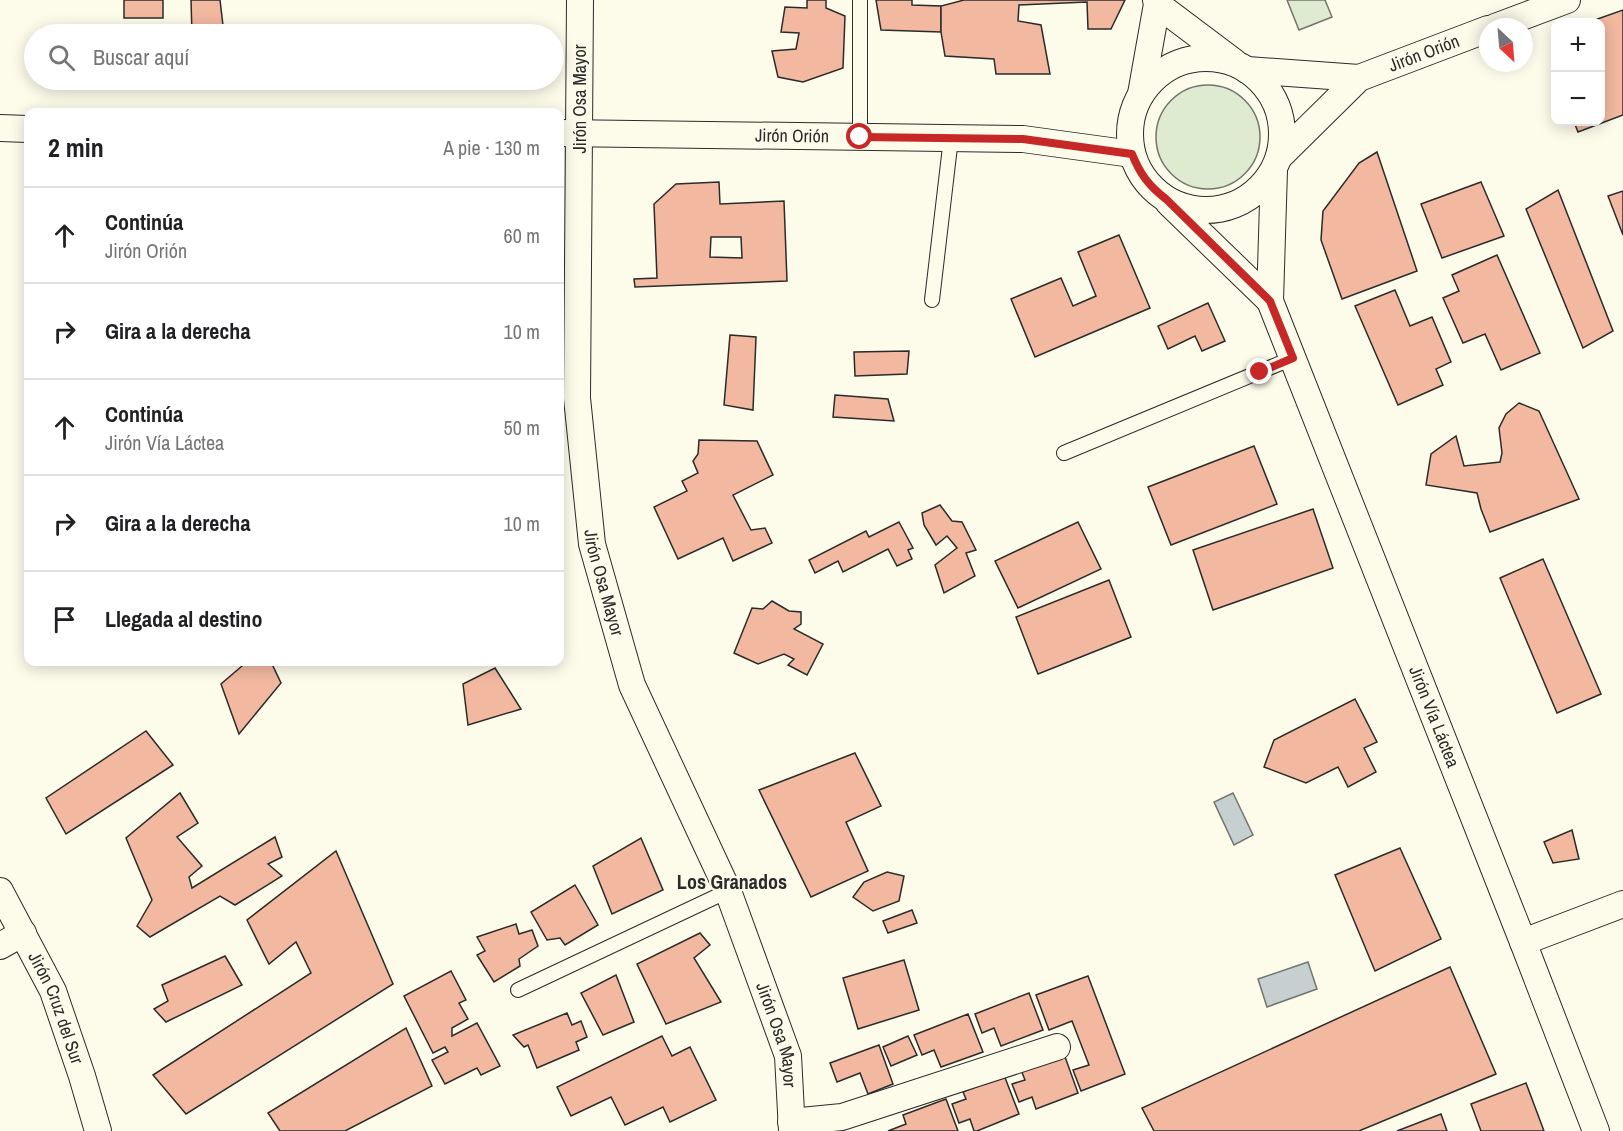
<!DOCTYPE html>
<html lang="es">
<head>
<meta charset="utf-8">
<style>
  body { margin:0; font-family:"Archivo Narrow",sans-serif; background:#f2f2f2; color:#202124 }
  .controls { position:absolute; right:18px; top:18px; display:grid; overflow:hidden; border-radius:12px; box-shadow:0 3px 15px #0003 }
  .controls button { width:54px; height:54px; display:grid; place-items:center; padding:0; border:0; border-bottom:2px solid #e0e0e0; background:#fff; color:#202124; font:30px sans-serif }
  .compass { position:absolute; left:1479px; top:18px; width:54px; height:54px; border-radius:50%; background:#fff; box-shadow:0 3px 15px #0003; rotate:154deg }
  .stop { position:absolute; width:18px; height:18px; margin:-14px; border:4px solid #c62828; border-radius:50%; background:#fff }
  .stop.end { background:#c62828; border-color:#fff; box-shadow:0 2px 6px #0008 }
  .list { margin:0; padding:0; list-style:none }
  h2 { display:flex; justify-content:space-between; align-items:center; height:78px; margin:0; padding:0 24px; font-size:26px }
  h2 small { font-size:20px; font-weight:400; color:#757577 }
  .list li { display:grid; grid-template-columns:39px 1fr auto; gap:18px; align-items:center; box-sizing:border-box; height:96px; padding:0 24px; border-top:2px solid #e0e0e0 }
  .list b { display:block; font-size:22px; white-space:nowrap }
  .list p { margin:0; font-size:20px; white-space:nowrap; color:#757577 }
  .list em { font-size:20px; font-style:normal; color:#757577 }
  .icon { flex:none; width:33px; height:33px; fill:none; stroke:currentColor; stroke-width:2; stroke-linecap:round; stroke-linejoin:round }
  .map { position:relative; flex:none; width:1623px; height:1131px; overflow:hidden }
  .search { position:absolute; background:#fff; box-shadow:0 3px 15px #0003; left:24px; top:24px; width:540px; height:66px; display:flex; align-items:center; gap:15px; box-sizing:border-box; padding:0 21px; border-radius:33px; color:#757577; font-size:22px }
  .panel { position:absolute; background:#fff; box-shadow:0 3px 15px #0003; left:24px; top:108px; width:540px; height:558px; border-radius:12px }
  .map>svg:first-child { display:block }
</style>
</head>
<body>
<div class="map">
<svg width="1623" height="1131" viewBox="0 0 1623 1131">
  <rect width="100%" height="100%" fill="#fdfbea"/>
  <g fill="#deebd1" stroke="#74746e" stroke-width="1.5">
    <polygon points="1287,0 1325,0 1332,17 1299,30"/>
    <circle cx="1208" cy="137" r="52"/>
  </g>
  <g fill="#c7d0d0" stroke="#74746e" stroke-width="1.5">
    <polygon points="1233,793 1253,835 1234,845 1214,802"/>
    <polygon points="1308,962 1317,989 1267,1007 1258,979"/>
  </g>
  <g fill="#f2b8a0" stroke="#2b2b2b" stroke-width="1.5" fill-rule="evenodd">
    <rect x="124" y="0" width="39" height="18"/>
    <polygon points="191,0 220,0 224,34 192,34"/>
    <polygon points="807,0 826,0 826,8 845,16 843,68 803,82 778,77 772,51 796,49 799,33 781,32 785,7 807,8"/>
    <polygon points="876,0 912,0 912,5 941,6 941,32 881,30"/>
    <polygon points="964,0 1125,0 1111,29 1088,29 1087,2 1019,5 1018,21 1041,25 1050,74 996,74 994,59 945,56 941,32 941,6"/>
    <polygon points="1623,10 1623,115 1578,132 1574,122 1600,122 1600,22 1589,22"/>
    <polygon points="479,80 529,80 529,86 479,88"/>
    <polygon points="1377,152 1417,271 1342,299 1321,240 1323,211 1359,163"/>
    <path d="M719 182 720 204 784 201 787 281 635 287 634 279 657 278 654 204 676 184ZM711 237H741L742 258 710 257Z"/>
    <polygon points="1481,182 1504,236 1442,258 1421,204"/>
    <polygon points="1558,190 1613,331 1583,348 1526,209"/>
    <polygon points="1623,191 1623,235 1608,196"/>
    <polygon points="1119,235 1150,308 1035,357 1011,299 1061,278 1073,306 1096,296 1078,252"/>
    <polygon points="1497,255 1540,353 1501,370 1485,334 1463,343 1443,298 1459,291 1452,275"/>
    <polygon points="1395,290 1410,326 1432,317 1451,362 1436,369 1443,385 1398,405 1355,306"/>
    <polygon points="1208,303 1225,341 1202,351 1195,336 1168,349 1158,326"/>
    <polygon points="730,335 756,337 753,410 724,405"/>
    <polygon points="909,351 907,374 855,376 854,352"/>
    <polygon points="835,395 888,399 894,421 833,417"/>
    <polygon points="1519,403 1539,411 1579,499 1490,532 1481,509 1477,493 1426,485 1431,454 1456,436 1464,466 1500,462 1502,453 1499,428 1506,414"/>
    <polygon points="699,440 757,441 773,475 733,495 751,530 765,528 772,543 733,561 723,538 678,559 654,507 687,491 682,481 698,473 693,461 698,454"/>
    <polygon points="1254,446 1277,504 1171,545 1148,487"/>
    <polygon points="940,505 952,521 962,522 976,550 966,553 975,576 944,593 935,565 957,548 947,536 936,545 924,525 922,513"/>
    <polygon points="1313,509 1333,568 1213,610 1193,550"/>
    <polygon points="899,522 913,548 908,550 912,559 897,566 888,549 843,572 838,561 815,573 809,560 866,531 869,537"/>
    <polygon points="1078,522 1101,569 1018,608 995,561"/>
    <polygon points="1543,559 1601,694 1557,713 1500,578"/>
    <polygon points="1109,580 1131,637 1038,674 1016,617"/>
    <polygon points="772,601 789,611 801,612 801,624 794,629 823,644 807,675 788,665 794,659 784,654 758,664 734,653 752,608 763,609"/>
    <polygon points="239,662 271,662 281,683 239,734 221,684 242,666"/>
    <polygon points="495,668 521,709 468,725 463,684"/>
    <polygon points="1355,699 1377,742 1364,748 1376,772 1348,787 1338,767 1306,783 1264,767 1274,740"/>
    <polygon points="146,731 173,765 66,834 46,798"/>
    <polygon points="855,753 881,806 846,822 868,871 811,897 759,790"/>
    <polygon points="180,793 198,823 177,837 202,866 189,877 192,888 275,837 282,857 268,864 282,876 235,905 220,896 150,937 137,926 152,900 126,838"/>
    <polygon points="1572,830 1579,859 1553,863 1544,842"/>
    <polygon points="641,838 663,890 612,914 593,866"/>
    <polygon points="1400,848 1441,939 1375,971 1335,875"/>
    <polygon points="336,851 393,984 186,1114 153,1075 311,973 296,942 269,964 247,920"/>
    <polygon points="887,872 904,876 899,901 873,911 853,897 864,882"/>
    <polygon points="575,885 598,925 565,945 560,938 547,940 531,912"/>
    <polygon points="912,910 917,923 888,933 883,921"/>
    <polygon points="516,924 519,934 532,930 538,946 519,959 520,966 494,982 477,955 485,951 477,937"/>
    <polygon points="700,933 710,945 694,958 721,1002 666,1024 637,964"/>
    <polygon points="225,956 242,985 166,1022 154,1009 168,1001 162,985"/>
    <polygon points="904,960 919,1010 858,1029 843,978"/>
    <polygon points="1450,967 1496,1074 1359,1131 1154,1131 1142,1108"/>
    <polygon points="451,971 466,1000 459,1003 468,1019 452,1028 452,1036 477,1023 500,1066 481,1075 477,1068 445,1084 432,1060 448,1052 445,1047 433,1053 404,996"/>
    <polygon points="616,975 634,1022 603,1035 581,993"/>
    <polygon points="1088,976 1125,1074 1081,1091 1073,1070 1089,1065 1072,1021 1049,1030 1036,995"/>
    <polygon points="1029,993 1043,1030 1001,1046 994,1028 982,1033 975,1014"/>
    <polygon points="567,1013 572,1025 581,1021 587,1037 576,1042 579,1050 537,1068 528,1045 524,1047 513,1035"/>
    <polygon points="968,1014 983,1052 941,1067 934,1050 922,1055 914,1035"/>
    <polygon points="406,1028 432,1086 345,1131 280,1131 268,1113"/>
    <polygon points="662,1036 672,1056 690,1047 716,1100 670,1122 663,1107 625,1125 611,1097 571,1116 557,1087"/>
    <polygon points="908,1036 917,1055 891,1066 883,1047"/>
    <polygon points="879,1045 893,1084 868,1094 860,1073 837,1082 830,1063"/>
    <polygon points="1064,1054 1078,1093 1036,1109 1032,1097 1019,1102 1012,1084 1025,1080 1021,1070"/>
    <polygon points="1004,1075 1019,1114 977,1131 974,1131 970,1119 959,1123 952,1104 966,1099 963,1092"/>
    <polygon points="1526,1083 1544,1131 1481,1131 1471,1104"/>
    <polygon points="946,1099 958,1131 888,1131 906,1124 903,1115"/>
    <polygon points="1441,1114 1447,1131 1397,1131"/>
  </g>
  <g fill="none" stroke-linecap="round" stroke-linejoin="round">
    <g stroke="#2b2b2b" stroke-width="16">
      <g id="lane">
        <polyline points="860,137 860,0"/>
        <polyline points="932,300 951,138"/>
        <polyline points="1064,453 1293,358"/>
        <polyline points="518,990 728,891"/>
      </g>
    </g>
    <g stroke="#2b2b2b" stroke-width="28">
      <g id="street">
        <path id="s1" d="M580 0 577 398 592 544 632 685 728 891 788 1056 792 1131"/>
        <polyline points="1157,4 1234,62"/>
        <polyline points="1495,27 1567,0"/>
        <circle cx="1206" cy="134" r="76"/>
        <polyline points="1247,70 1359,78"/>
        <polyline points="1141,94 1157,4 1156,0"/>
        <polyline points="0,128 28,129"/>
        <path id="s2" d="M560 133 1023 139 1132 154"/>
        <path id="s3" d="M1279 157 1359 78 1488 29"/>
        <path id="s4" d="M1274 170 1270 301 1523 942 1596 1131"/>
        <polyline points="1169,203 1270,301"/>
        <path id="s5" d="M0 891 53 991 82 1076 98 1131"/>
        <polyline points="1523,942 1623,904"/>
        <polyline points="0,946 23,933"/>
        <polyline points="791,1122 842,1117 1057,1047"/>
      </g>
    </g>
    <use href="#lane" stroke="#fdfbea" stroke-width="14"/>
    <use href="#street" stroke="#fdfbea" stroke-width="26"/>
  </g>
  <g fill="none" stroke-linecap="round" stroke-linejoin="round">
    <path stroke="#c62828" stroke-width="8" d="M860 137 1023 139 1132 154C1140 174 1149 186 1166 199L1270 301 1293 358 1260 372"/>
  </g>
  <g text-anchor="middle" stroke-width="4.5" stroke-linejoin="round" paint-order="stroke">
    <g font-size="18" fill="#2b2b2b" stroke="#fdfbea">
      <text dy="6" stroke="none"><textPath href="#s3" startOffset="182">Jirón Orión</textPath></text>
      <text transform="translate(580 99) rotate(-90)" y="6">Jirón Osa Mayor</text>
      <text dy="6" stroke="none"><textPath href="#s2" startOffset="232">Jirón Orión</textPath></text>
      <text dy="6" stroke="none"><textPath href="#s1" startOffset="585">Jirón Osa Mayor</textPath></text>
      <text dy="6" stroke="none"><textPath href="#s4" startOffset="578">Jirón Vía Láctea</textPath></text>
      <text dy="6" stroke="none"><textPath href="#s5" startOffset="130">Jirón Cruz del Sur</textPath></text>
      <text dy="6" stroke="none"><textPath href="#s1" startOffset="1071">Jirón Osa Mayor</textPath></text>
    </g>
    <g font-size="20" font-weight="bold" fill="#2b2b2b" stroke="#fdfbea">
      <text x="732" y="889">Los Granados</text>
    </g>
  </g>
</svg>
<div class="controls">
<button>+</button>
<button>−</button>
</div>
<svg class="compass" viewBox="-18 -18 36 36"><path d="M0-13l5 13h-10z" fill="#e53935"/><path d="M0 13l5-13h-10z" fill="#757577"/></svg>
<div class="stop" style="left:860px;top:137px"></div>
<div class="stop end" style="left:1260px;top:372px"></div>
<div class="search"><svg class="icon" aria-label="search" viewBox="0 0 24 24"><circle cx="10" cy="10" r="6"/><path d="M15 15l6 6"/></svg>Buscar aquí</div>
<section class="panel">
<h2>2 min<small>A pie · 130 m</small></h2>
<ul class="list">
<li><svg class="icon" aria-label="ahead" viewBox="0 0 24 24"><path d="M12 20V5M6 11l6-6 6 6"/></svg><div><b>Continúa</b><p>Jirón Orión</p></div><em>60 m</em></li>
<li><svg class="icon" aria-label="right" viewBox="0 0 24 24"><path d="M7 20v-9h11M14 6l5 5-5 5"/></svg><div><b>Gira a la derecha</b></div><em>10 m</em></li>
<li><svg class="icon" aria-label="ahead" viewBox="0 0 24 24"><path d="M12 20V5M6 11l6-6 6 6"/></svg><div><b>Continúa</b><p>Jirón Vía Láctea</p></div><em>50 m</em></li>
<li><svg class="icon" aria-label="right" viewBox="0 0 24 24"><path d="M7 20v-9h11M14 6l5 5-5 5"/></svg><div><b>Gira a la derecha</b></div><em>10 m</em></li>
<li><svg class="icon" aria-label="arrive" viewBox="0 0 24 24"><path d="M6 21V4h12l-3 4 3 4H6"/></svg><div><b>Llegada al destino</b></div></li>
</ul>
</section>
</div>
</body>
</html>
